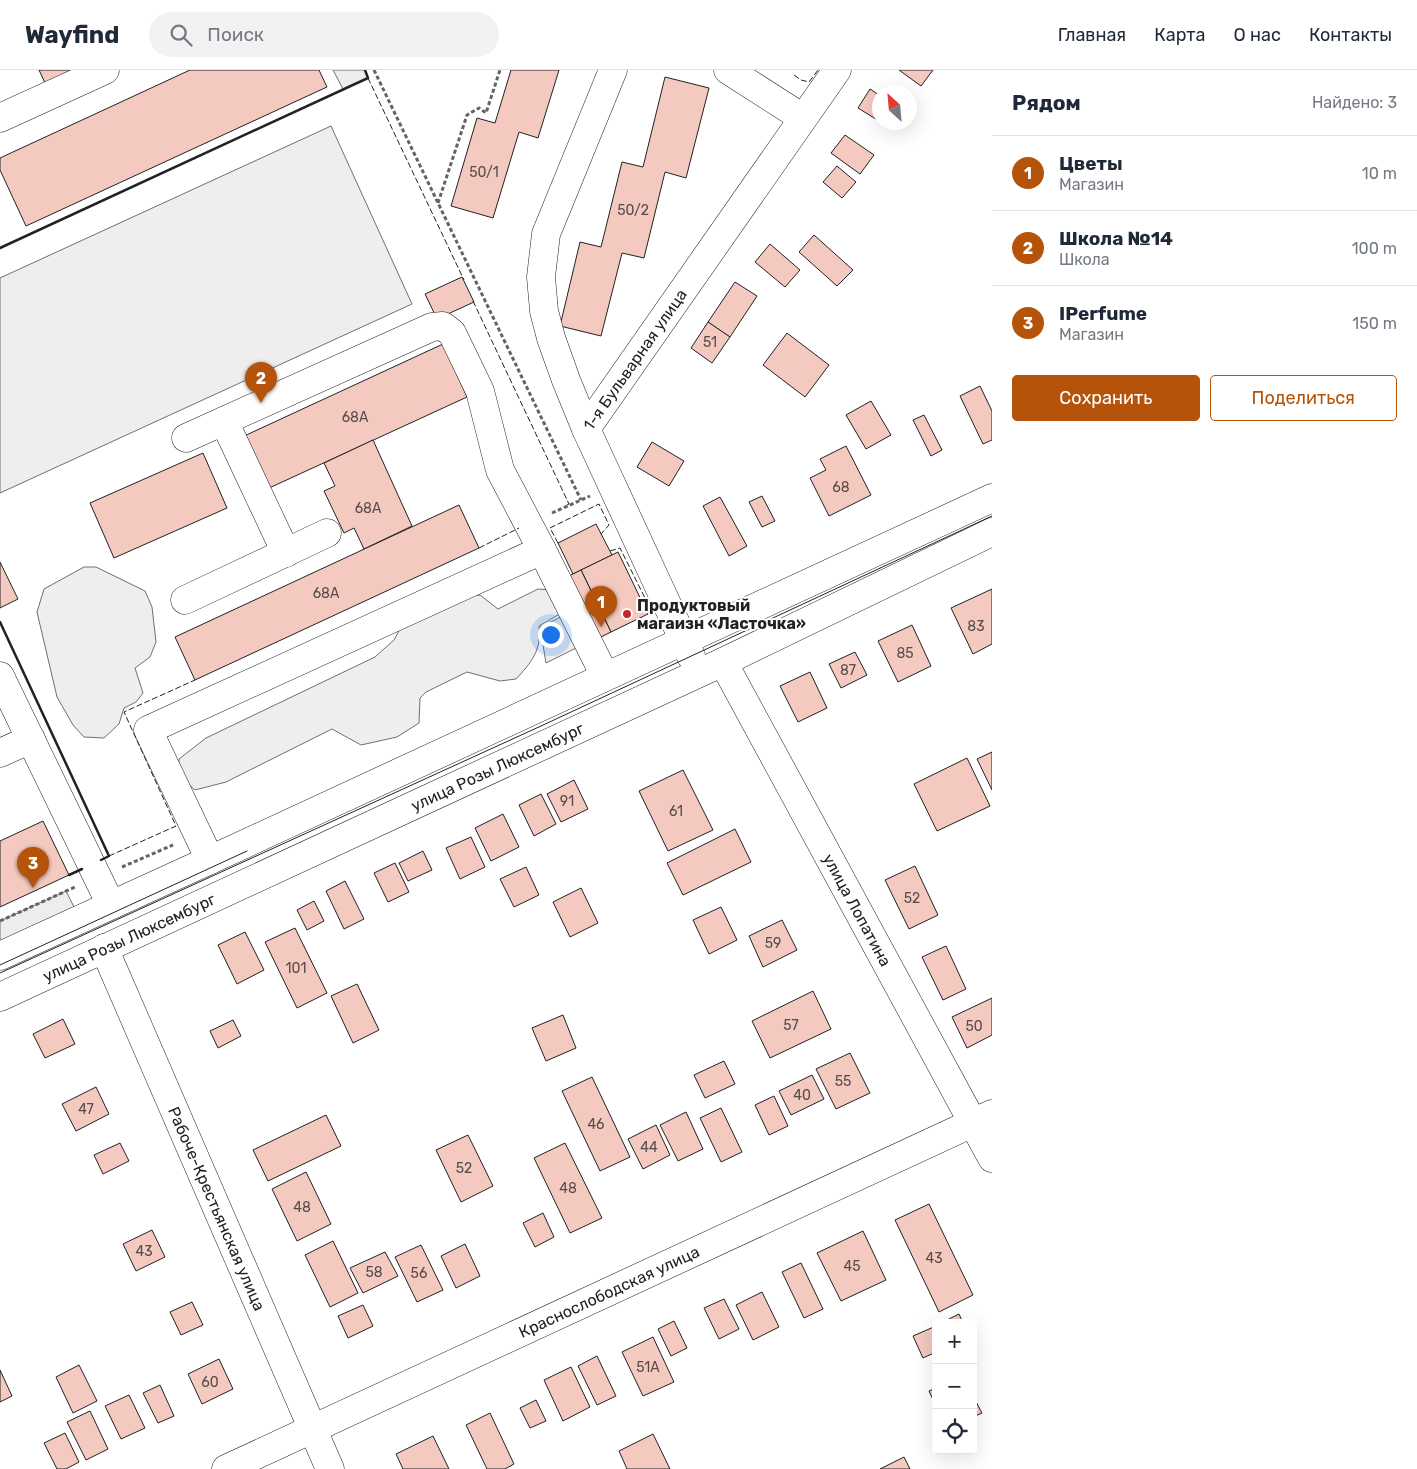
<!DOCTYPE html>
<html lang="ru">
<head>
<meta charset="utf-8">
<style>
  body { margin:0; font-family:Rubik,sans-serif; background:#f2f2f3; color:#1f2937 }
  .controls { position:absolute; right:15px; bottom:15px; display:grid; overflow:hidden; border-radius:5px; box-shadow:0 5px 20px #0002 }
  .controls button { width:45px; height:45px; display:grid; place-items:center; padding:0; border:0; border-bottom:1px solid #e0e1e3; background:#fff; color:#1f2937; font:25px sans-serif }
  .compass { position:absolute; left:872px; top:15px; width:45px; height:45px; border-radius:50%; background:#fff; box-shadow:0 5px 20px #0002; rotate:334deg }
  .you { position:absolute; left:550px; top:564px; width:18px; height:18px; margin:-12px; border:4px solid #fff; border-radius:50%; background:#1a73e8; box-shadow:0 0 0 8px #1a73e833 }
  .badge { display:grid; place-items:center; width:32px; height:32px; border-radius:50%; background:#b45309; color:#fff; font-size:16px; font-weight:700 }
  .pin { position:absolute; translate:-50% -41px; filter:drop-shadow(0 1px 2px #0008) }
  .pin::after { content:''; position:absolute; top:26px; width:18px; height:15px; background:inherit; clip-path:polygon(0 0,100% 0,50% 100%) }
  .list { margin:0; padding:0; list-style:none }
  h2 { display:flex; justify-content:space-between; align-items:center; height:65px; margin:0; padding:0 20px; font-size:21px }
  h2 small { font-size:16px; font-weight:400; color:#747a83 }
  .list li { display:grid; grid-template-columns:32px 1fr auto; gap:15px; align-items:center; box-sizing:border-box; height:75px; padding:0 20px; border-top:1px solid #e0e1e3 }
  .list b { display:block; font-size:19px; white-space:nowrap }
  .list p { margin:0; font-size:16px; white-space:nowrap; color:#747a83 }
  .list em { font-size:16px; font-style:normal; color:#747a83 }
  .actions { display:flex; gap:10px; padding:15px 20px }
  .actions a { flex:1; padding:11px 0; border:1px solid #b45309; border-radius:5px; text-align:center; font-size:18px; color:#b45309 }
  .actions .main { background:#b45309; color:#fff }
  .icon { flex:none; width:28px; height:28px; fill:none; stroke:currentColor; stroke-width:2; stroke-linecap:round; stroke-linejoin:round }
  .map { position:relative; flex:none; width:992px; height:1399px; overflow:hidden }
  header { display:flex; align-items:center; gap:30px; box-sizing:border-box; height:70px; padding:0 25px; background:#fff; border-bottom:1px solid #e0e1e3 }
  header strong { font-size:24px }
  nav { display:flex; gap:28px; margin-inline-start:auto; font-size:18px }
  .search { width:350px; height:45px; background:#f2f2f3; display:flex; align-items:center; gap:12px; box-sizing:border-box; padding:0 18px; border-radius:28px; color:#747a83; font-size:19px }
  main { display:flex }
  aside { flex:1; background:#fff }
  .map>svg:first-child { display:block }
</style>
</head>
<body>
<header>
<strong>Wayfind</strong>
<div class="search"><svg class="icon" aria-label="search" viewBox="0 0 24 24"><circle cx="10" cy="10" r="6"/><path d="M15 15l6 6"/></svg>Поиск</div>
<nav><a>Главная</a><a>Карта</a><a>О нас</a><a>Контакты</a></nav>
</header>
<main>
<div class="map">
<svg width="992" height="1399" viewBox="0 0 992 1399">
  <rect width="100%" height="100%" fill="#fff"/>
  <g fill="#eee" stroke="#6f6f6f">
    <polygon points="331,56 412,234 0,423 0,208"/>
    <polygon points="84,497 96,497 145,521 152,537 156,572 150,587 135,598 143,623 136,632 124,638 119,654 104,668 84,667 73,655 57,627 37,542 44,519"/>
    <path d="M538 519 551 520 563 542 539 556C542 580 531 593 516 609L500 611 467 602 426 622 420 628 419 653 397 667 361 675 332 659 226 712 195 720 178 705 179 689 206 668 375 587 394 570 407 546 440 529 480 525 498 539Z"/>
  </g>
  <g fill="#ededed" stroke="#6f6f6f">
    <polygon points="333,0 365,0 368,8 343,19"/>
    <polygon points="567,544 582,575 546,593 540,557"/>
    <polygon points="66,821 74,837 0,871 0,851"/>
  </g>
  <g fill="#f3c9c0" stroke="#222">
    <polygon points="39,0 80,0 46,15"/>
    <polygon points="190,0 319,0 327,17 26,156 0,100 0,88"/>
    <polygon points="511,0 559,0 538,68 519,62 493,148 451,136 477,48 495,53"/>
    <polygon points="899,0 933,0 921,16"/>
    <polygon points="665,7 709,18 686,108 665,102 644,188 622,183 601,266 560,256 580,172 601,177 622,92 643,97"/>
    <polygon points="870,19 879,25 879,51 858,38"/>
    <polygon points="845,65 874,85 860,104 831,83"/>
    <polygon points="837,96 856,112 842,128 823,112"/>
    <polygon points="814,165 853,200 837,216 799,182"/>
    <polygon points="770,174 800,200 785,217 755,192"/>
    <polygon points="462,207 474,232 437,249 425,224"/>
    <polygon points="735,212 757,226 730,267 708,252"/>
    <polygon points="708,252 730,267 712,293 691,278"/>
    <polygon points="787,263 829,295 805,327 763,295"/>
    <polygon points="443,274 467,327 267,419 242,367"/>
    <polygon points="980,316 992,341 992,370 983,374 960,326"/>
    <polygon points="871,331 891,365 866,379 846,345"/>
    <polygon points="924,345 942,380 931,386 913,350"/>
    <polygon points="373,370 412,456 364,479 354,458 344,463 324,421 335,416 324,393"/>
    <polygon points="652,372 684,391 669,416 637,397"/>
    <polygon points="846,376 871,425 829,446 810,408 826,400 820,389"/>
    <polygon points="203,383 227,438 114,488 90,433"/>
    <polygon points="762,426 775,451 762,457 749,432"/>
    <polygon points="720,427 747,476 729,486 703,436"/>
    <polygon points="459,435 479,478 195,610 175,567"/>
    <polygon points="596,454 612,485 573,504 558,473"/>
    <polygon points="618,482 648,544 611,562 581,500"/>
    <polygon points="0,492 18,529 0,538"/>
    <polygon points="581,500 611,562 599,568 569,506"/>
    <polygon points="992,519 992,574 973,584 951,538"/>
    <polygon points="912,555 931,596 898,612 878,571"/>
    <polygon points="855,582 867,605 841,618 829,594"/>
    <polygon points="810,602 827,638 798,652 780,616"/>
    <polygon points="992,682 992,720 977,689"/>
    <polygon points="967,688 990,736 937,761 914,714"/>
    <polygon points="683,700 713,760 668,781 639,721"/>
    <polygon points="574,710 588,739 561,752 547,724"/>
    <polygon points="541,724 556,754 534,766 519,735"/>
    <polygon points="503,744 519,777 491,791 475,758"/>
    <polygon points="43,751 69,805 0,837 0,771"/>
    <polygon points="735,759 751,792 683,825 667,793"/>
    <polygon points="471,767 485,797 460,809 446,778"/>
    <polygon points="423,781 432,800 408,811 399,793"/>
    <polygon points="395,793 409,822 388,832 374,803"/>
    <polygon points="915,796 938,845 909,859 885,810"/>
    <polygon points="526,797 539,825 514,837 500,809"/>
    <polygon points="345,811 364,849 344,859 326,821"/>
    <polygon points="581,818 598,853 570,867 553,832"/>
    <polygon points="314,831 324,851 307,860 297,840"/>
    <polygon points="721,837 737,870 709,884 693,850"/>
    <polygon points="782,850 797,880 763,897 749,866"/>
    <polygon points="295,858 327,923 297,938 265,872"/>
    <polygon points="245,862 264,900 237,914 218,875"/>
    <polygon points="946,876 966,919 943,930 922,887"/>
    <polygon points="357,914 379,960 353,973 331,926"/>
    <polygon points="813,921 831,959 770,988 752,951"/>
    <polygon points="992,928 992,965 967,978 952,947"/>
    <polygon points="563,945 576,978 546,991 532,958"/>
    <polygon points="63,949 75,974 45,988 33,964"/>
    <polygon points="233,950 241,966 218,978 210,961"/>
    <polygon points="850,983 870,1023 836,1039 816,999"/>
    <polygon points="724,991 735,1014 705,1028 694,1005"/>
    <polygon points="812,1005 824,1029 791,1045 779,1021"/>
    <polygon points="592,1007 630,1087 600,1101 562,1021"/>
    <polygon points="96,1017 109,1044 76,1061 62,1034"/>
    <polygon points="774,1026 788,1056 769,1065 755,1035"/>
    <polygon points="721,1038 742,1082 721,1092 700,1048"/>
    <polygon points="686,1042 703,1079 678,1091 660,1055"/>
    <polygon points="326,1045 341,1076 268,1111 253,1080"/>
    <polygon points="656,1055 670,1085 643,1099 628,1069"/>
    <polygon points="468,1065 493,1116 461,1132 436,1080"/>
    <polygon points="120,1073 129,1091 103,1104 94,1085"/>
    <polygon points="565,1073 602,1148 570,1163 534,1088"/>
    <polygon points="306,1102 331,1154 297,1171 272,1119"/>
    <polygon points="929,1134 973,1225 939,1242 895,1150"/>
    <polygon points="543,1143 554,1167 535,1177 523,1153"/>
    <polygon points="152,1160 165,1187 136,1201 123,1174"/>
    <polygon points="863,1161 886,1210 841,1231 817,1183"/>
    <polygon points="333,1171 358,1223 330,1237 305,1185"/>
    <polygon points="465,1174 480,1206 456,1218 441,1186"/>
    <polygon points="421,1175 443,1220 417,1232 395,1187"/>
    <polygon points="385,1182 398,1206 363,1223 350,1198"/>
    <polygon points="801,1193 823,1239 804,1248 782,1202"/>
    <polygon points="762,1222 779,1257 753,1270 736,1235"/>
    <polygon points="724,1229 739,1259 719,1269 704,1238"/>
    <polygon points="192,1232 203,1255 181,1265 170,1242"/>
    <polygon points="363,1235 373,1256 348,1268 338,1246"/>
    <polygon points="959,1244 963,1253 941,1253"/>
    <polygon points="674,1251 687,1278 671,1286 658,1259"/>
    <polygon points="936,1256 936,1282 923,1288 913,1266"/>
    <polygon points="653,1267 674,1312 643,1326 622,1282"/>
    <polygon points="597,1286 616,1326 597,1335 578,1296"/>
    <polygon points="219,1289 233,1319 202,1334 188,1304"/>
    <polygon points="79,1295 97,1331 73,1343 56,1307"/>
    <polygon points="571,1297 590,1337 563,1351 544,1310"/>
    <polygon points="0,1300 12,1326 0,1332"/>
    <polygon points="160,1315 174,1346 158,1353 143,1323"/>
    <polygon points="936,1318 936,1336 929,1321"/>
    <polygon points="129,1325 145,1358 121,1369 105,1336"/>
    <polygon points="973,1326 982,1343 973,1347"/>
    <polygon points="536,1330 546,1351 530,1358 520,1338"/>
    <polygon points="90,1341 108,1379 86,1390 67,1352"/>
    <polygon points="490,1343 514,1394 505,1399 487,1399 466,1355"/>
    <polygon points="65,1363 79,1392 66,1399 57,1399 44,1373"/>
    <polygon points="653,1364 670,1399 627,1399 619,1381"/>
    <polygon points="433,1366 449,1399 403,1399 396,1384"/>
    <polygon points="904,1387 910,1399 880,1399"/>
  </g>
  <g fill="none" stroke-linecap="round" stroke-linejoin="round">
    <g stroke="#222" stroke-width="29">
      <g id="minor">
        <polyline points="728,0 803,48"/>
        <polyline points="0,48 105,0"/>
        <polyline points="224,351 286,483"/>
        <polyline points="586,359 566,310 551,268 544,241 541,207 546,164 613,0"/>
        <polyline points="186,368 432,257 443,256 452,263 480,321 500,400 542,480 605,606"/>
        <polyline points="185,530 327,463"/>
        <path id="s1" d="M691 586 586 359 837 0"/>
        <path id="s2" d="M723 592 992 1088"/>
        <polyline points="0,606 111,835"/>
        <polyline points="0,683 31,669"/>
        <polyline points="210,790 148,660 542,480"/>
        <path id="s3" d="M104 878 330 1399"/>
        <polyline points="0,886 210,790 992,428"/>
        <path id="s4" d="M0 927 723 592 992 462"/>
        <path id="s5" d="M226 1399 992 1044"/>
      </g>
    </g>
    <g stroke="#646464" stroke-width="3" stroke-dasharray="4 2.5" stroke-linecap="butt">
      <polyline points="374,0 581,430"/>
      <polyline points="438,133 467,45 479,38 486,43 500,0"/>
      <polyline points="552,443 590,426"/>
      <polyline points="122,797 173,775"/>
      <polyline points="0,851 75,817"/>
    </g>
    <use href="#minor" stroke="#fff" stroke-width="28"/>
    <g stroke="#222" stroke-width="1">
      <polyline points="0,895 247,781"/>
      <polyline points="0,903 541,656 992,446"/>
    </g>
    <g stroke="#222" stroke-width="1" stroke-dasharray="6 2.5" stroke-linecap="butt">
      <polyline points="794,5 801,10 809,12 818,0"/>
      <polyline points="368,8 464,210"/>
      <polyline points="473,231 569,434 567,435"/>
      <polyline points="558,473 550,458 599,434 609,455 601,464"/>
      <polyline points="479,478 519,458"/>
      <polyline points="610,481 620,478 652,542 648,544"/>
      <polyline points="109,786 176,756 124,642 195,610"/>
    </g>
    <g stroke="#222" stroke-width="2.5">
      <polyline points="0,178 368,8 365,0"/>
      <polyline points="0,552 109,786 101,790"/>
      <polyline points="69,805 82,799"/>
    </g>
  </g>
  <circle fill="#c62828" stroke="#fff" stroke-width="2" cx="627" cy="544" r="5"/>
  <g text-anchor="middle" stroke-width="4" stroke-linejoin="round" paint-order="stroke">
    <g font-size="14" fill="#564c4a">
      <text x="484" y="107">50/1</text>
      <text x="633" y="145">50/2</text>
      <text x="710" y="277">51</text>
      <text x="355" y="352">68А</text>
      <text x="841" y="422">68</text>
      <text x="368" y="443">68А</text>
      <text x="326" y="528">68А</text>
      <text x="976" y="561">83</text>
      <text x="905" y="588">85</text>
      <text x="848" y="605">87</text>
      <text x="567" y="736">91</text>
      <text x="676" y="746">61</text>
      <text x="912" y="833">52</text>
      <text x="773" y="878">59</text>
      <text x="296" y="903">101</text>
      <text x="791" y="960">57</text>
      <text x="974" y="961">50</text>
      <text x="843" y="1016">55</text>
      <text x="802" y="1030">40</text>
      <text x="86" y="1044">47</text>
      <text x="596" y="1059">46</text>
      <text x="649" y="1082">44</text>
      <text x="464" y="1103">52</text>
      <text x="568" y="1123">48</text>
      <text x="302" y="1142">48</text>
      <text x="144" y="1186">43</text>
      <text x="934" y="1193">43</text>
      <text x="852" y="1201">45</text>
      <text x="374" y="1207">58</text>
      <text x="419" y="1208">56</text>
      <text x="648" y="1302">51А</text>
      <text x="210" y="1317">60</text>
    </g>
    <g font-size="16" fill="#222" stroke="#fff">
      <text dy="6" stroke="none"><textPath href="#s1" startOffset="335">1-я Бульварная улица</textPath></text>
      <text dy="6" stroke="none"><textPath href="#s4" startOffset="548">улица Розы Люксембург</textPath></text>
      <text dy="6" stroke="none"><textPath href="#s2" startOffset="282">улица Лопатина</textPath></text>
      <text dy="6" stroke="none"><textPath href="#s4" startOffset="142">улица Розы Люксембург</textPath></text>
      <text dy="6" stroke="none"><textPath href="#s3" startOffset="284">Рабоче-Крестьянская улица</textPath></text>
      <text dy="6" stroke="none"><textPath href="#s5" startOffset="422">Краснослободская улица</textPath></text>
    </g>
    <g font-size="16" font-weight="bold" fill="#222" stroke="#fff" text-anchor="start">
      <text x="637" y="541">Продуктовый<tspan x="637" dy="18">магаизн «Ласточка»</tspan></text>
    </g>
  </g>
</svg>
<div class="controls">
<button>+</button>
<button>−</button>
<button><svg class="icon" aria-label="locate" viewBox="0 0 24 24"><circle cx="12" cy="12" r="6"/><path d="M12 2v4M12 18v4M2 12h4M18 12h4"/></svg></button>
</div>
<svg class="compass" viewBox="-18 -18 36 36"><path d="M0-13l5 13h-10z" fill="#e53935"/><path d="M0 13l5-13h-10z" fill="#747a83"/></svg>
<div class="you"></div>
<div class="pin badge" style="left:601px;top:557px">1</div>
<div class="pin badge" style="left:261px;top:333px">2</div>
<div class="pin badge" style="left:33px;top:818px">3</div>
</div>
<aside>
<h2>Рядом<small>Найдено: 3</small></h2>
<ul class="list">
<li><span class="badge">1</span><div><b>Цветы</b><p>Магазин</p></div><em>10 m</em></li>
<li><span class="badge">2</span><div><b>Школа №14</b><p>Школа</p></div><em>100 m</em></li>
<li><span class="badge">3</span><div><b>IPerfume</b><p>Магазин</p></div><em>150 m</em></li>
</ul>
<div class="actions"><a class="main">Сохранить</a><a>Поделиться</a></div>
</aside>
</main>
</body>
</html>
